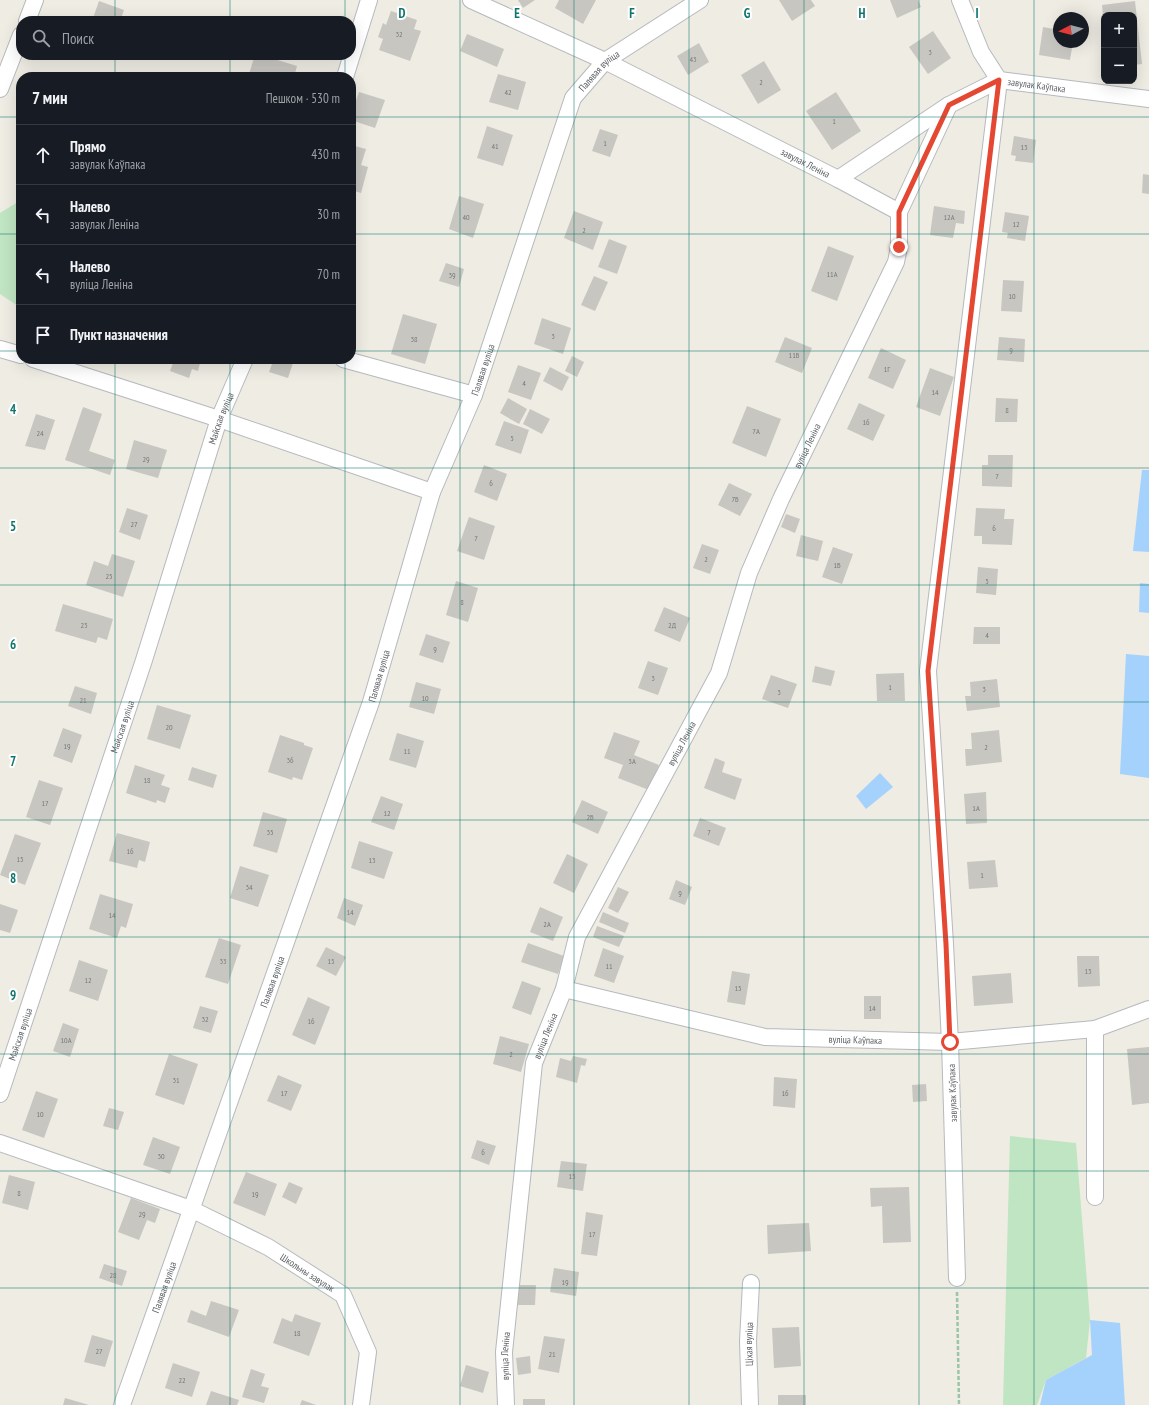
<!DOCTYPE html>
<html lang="ru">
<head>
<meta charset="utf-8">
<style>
  body { margin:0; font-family:"PT Sans Narrow",sans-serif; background:#242831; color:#f1f3f6 }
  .controls { position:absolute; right:12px; top:12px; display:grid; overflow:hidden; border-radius:8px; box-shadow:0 4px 16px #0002 }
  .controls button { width:36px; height:36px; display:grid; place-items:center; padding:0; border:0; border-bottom:1px solid #363941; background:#171b24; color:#f1f3f6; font:20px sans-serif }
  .compass { position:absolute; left:1053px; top:12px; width:36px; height:36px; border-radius:50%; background:#171b24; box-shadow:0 4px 16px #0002; rotate:263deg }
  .stop { position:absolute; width:12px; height:12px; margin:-9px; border:3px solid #e44833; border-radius:50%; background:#fff }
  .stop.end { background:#e44833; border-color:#fff; box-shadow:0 1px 4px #0008 }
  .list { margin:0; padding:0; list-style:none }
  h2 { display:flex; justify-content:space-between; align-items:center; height:52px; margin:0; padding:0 16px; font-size:17px }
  h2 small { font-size:13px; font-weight:400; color:#9ea1a6 }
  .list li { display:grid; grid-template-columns:26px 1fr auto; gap:12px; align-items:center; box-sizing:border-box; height:60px; padding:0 16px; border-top:1px solid #363941 }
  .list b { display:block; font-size:15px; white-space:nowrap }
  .list p { margin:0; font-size:13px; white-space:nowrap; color:#9ea1a6 }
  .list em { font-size:13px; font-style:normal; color:#9ea1a6 }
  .icon { flex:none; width:22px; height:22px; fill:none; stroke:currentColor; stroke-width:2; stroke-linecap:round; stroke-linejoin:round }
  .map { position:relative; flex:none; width:1149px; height:1405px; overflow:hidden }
  .search { position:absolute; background:#171b24; box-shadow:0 4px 16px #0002; left:16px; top:16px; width:340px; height:44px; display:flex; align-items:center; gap:10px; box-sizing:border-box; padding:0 14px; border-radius:16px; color:#9ea1a6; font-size:15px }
  .panel { position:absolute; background:#171b24; box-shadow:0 4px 16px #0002; left:16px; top:72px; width:340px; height:292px; border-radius:16px }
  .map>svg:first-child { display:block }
</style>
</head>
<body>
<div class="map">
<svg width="1149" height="1405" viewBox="0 0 1149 1405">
  <rect width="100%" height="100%" fill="#eeece3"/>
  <g fill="#c0e5c2">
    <polygon points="21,200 21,308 0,294 0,213"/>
    <polygon points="1010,1136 1076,1143 1090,1320 1086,1358 1046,1380 1037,1405 1003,1405"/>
  </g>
  <g fill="#a4d2fc">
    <polygon points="1142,470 1149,470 1149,552 1133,551"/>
    <polygon points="1140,583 1149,584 1149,613 1139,612"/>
    <polygon points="1126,654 1149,656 1149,778 1120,774"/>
    <polygon points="880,773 893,787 866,809 856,796"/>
    <polygon points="1090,1320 1120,1323 1125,1405 1040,1405 1046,1380 1092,1355"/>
  </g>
  <g fill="#c8c6c0">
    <polygon points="518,0 535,0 523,8"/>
    <polygon points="559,0 596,0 583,24 555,8"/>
    <polygon points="779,0 811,0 815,6 792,21"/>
    <polygon points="890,0 918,0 921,7 897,18"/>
    <polygon points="99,1 124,10 120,21 92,21"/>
    <polygon points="1135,1 1142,64 1134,65 1134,15 1103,15 1102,5"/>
    <polygon points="391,11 417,20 414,29 421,31 410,61 379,50 383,39 378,37 383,23 386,25"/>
    <polygon points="1043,27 1059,30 1059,42 1073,42 1070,60 1039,55"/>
    <polygon points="933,31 951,58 928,74 909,47"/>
    <polygon points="467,34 504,49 497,67 460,51"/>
    <polygon points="699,43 709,62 688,75 677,56"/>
    <polygon points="255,55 261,55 297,66 294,77 248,77"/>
    <polygon points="296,55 312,55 311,60"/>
    <polygon points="764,61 781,90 758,104 741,75"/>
    <polygon points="498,74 526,82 518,110 489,102"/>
    <polygon points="359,92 385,100 375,128 351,120 351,115"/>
    <polygon points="836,92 861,131 832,150 806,111"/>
    <polygon points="487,126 513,135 503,166 477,158"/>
    <polygon points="600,129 618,135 610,157 592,151"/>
    <polygon points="1014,136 1036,140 1033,163 1015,161 1016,156 1011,155"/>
    <polygon points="351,145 366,149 361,165 368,167 361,193 351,190"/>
    <polygon points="1143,174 1149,175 1149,194 1142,193"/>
    <polygon points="459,196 484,204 473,238 449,229"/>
    <polygon points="934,206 965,211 964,224 956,223 953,238 930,235"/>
    <polygon points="574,211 603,222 593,250 564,238"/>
    <polygon points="1005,212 1029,216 1025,241 1007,238 1008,233 1002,232"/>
    <polygon points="609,239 627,246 617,274 598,267"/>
    <polygon points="828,246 854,256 837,301 811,291"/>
    <polygon points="446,263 464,269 459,287 439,281"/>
    <polygon points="594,276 608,282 595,311 581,305"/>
    <polygon points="1003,280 1024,281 1022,312 1001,311"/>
    <polygon points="403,314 437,324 425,364 391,354"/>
    <polygon points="542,318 571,328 563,354 534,344"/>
    <polygon points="785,337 812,348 802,373 775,362"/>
    <polygon points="999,337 1025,339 1024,362 997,360"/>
    <polygon points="881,348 906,360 893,389 868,378"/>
    <polygon points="572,356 584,362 577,377 565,371"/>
    <polygon points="170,359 201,359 198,371 192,369 189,378 170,371 173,363 169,362"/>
    <polygon points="274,359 289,359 294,360 288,378 269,372"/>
    <polygon points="518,365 541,373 531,400 508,392"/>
    <polygon points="550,367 569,377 562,391 543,381"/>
    <polygon points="930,368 954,377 940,416 916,407"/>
    <polygon points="508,398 527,409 519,424 500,413"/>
    <polygon points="996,398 1018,399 1017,422 995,422"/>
    <polygon points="859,403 885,415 873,441 847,429"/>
    <polygon points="747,406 781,419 766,457 732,443"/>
    <polygon points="83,407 102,414 89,451 115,460 110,475 65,460"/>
    <polygon points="530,409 550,419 542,434 523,424"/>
    <polygon points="36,414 55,420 45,450 25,446"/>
    <polygon points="504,421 529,430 521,454 495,445"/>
    <polygon points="134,440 167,450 158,478 126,469"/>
    <polygon points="988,455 1013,455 1012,487 982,486 982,465 988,465"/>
    <polygon points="484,465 507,474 497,501 474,492"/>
    <polygon points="729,483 752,494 740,516 718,505"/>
    <polygon points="127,508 148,515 140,540 119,532"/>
    <polygon points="976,508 1005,509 1004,519 1014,519 1012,545 982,544 982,536 974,536"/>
    <polygon points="786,514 800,519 795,533 781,527"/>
    <polygon points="469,517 495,526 484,560 457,551"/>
    <polygon points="801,535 823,541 818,561 796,556"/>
    <polygon points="702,544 719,550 710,574 693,568"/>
    <polygon points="833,547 853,554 842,584 822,577"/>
    <polygon points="112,554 135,561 123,597 86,585 94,561 108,566"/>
    <polygon points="978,567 998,569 996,595 976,593"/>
    <polygon points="456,581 478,588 468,622 446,615"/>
    <polygon points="63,604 113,619 107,640 98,637 96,643 55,631"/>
    <polygon points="664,607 690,618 680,642 654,631"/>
    <polygon points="974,627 1000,627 1000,644 973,644"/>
    <polygon points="426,634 450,642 443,663 419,655"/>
    <polygon points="648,661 668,668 658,695 638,688"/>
    <polygon points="815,666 835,671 831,686 812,682"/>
    <polygon points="904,673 905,701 877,701 876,674"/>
    <polygon points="771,675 797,684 788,708 762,699"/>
    <polygon points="997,679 1000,707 967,711 965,696 971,696 970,682"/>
    <polygon points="416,682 441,689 434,714 409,707"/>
    <polygon points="75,686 97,693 91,714 68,706"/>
    <polygon points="157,705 191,715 180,749 147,739"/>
    <polygon points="63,728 82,735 72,763 53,756"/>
    <polygon points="999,730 1002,762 966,766 965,749 972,749 971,733"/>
    <polygon points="614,732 640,741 634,755 659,765 649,790 618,778 623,765 604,758"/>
    <polygon points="397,733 424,741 416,768 389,760"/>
    <polygon points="280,735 304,743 304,745 313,748 302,780 293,777 292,780 268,772"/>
    <polygon points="715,758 725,762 722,772 742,779 735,800 704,788"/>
    <polygon points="135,765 165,775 161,785 170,788 165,803 157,800 156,803 126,793"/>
    <polygon points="192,767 217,775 213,788 188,780"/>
    <polygon points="39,780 63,788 50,825 26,817"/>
    <polygon points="986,792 987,823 966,824 964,794"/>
    <polygon points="381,796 403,804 394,830 371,822"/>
    <polygon points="582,800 608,812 598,834 572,822"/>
    <polygon points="263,812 287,819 277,853 253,846"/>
    <polygon points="700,818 726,828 719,846 693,836"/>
    <polygon points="117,833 150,842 145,862 139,860 137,868 109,861"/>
    <polygon points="15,834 41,843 25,885 0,875"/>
    <polygon points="359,841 393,852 384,879 351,868"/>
    <polygon points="567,854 588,864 574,893 553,883"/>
    <polygon points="995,860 998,887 969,889 967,862"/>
    <polygon points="240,866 269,875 258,907 230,898"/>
    <polygon points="676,880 692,887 685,905 669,899"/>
    <polygon points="618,887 629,892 618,913 608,908"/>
    <polygon points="100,894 133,904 126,928 121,926 117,938 89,929"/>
    <polygon points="344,898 363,905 355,926 337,918"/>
    <polygon points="0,904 18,910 10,933 0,930"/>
    <polygon points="540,907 563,917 553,941 530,932"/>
    <polygon points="603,912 629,923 625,933 599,922"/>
    <polygon points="597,926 624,936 619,947 593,937"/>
    <polygon points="219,938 241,945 228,984 205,977"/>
    <polygon points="528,943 564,956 558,974 521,962"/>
    <polygon points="326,947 346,957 336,976 316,966"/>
    <polygon points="603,948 624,956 614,983 594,976"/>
    <polygon points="1077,956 1099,956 1100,986 1078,987"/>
    <polygon points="79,960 108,970 98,1001 69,991"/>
    <polygon points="732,971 750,974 745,1005 727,1002"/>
    <polygon points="1011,973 1013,1003 974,1006 972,976"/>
    <polygon points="522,981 541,988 531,1015 512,1008"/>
    <rect x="864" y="996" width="17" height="23"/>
    <polygon points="308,997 330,1007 315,1045 292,1035"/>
    <polygon points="200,1006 218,1011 211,1033 193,1028"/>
    <polygon points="63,1023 79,1029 70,1057 53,1051"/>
    <polygon points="500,1036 529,1044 521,1072 493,1064"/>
    <polygon points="1149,1047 1149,1103 1132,1105 1127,1049"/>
    <polygon points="169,1054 198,1064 184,1105 155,1095"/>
    <polygon points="573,1056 587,1059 585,1066 581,1065 577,1083 556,1077 560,1058 571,1061"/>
    <polygon points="278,1075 302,1085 291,1111 267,1101"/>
    <polygon points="774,1077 797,1079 795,1108 773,1106"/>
    <polygon points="926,1084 927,1101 913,1102 912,1085"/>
    <polygon points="36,1091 58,1099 44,1138 22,1130"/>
    <polygon points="109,1108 124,1112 118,1130 103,1126"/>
    <polygon points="153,1137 180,1147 170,1174 143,1165"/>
    <polygon points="477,1140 496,1146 489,1165 471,1158"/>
    <polygon points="561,1161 587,1164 583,1191 557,1187"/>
    <polygon points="246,1172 277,1184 265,1216 233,1203"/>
    <polygon points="9,1175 35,1182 28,1210 2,1203"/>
    <polygon points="289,1182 303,1188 296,1204 282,1197"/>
    <polygon points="909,1187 911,1242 883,1243 882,1206 871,1207 870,1188"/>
    <polygon points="131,1198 160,1209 155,1223 147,1220 139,1240 118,1232"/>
    <polygon points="586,1212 603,1215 597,1256 581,1254"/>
    <polygon points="809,1223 811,1251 768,1254 767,1225"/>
    <polygon points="104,1264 127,1271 122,1286 99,1278"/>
    <polygon points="554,1268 579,1272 576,1296 550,1292"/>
    <polygon points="518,1285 536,1285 535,1305 518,1305"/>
    <polygon points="211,1301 239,1310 229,1337 187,1322 191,1310 206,1316"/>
    <polygon points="295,1314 321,1323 309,1356 273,1343 282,1318 292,1322"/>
    <polygon points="799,1327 801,1366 774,1368 772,1328"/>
    <polygon points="92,1335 113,1341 105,1367 84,1362"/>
    <polygon points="544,1336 565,1339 559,1373 538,1369"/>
    <polygon points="530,1356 531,1373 518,1375 516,1358"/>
    <polygon points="173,1363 200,1372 192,1397 165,1388"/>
    <polygon points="466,1365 489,1372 483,1393 460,1386"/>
    <polygon points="251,1369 265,1374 261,1386 269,1388 264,1403 242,1397"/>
    <polygon points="211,1391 239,1400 237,1405 206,1405"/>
    <rect x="778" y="1395" width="28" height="10"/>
    <polygon points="65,1398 89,1405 63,1405"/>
    <rect x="523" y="1399" width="22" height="6"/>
    <polygon points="302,1400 316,1405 300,1405"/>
  </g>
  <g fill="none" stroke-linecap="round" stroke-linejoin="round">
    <g stroke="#b6b9bd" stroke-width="18">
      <g id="minor">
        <path id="s1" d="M471 0 605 61 838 179 949 105 999 80 981 52 960 0"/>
        <polyline points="27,21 35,0"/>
        <polyline points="345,77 369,0"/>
        <polyline points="0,89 21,35"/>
        <polyline points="838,179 899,212"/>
        <polyline points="0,349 21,355"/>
        <polyline points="33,359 219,419 432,492"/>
        <polyline points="343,359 474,395"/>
        <path id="s2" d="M564 989 765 1037 950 1042 1095 1029 1149 1009"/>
        <polyline points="1095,1029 1095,1197"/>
        <path id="s3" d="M0 1094 144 660 219 419 245 359"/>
        <path id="s4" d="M0 1143 191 1209 268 1247 343 1295 368 1352 361 1405"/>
        <path id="s5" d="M957 1278 950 1042 945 944 928 671 999 80 1149 99"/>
        <path id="s6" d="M122 1405 371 702 432 492 474 395 573 98 605 61 700 0"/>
        <path id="s7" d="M506 1405 504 1352 534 1063 564 989 577 937 719 673 749 573 781 499 896 262 899 247V212L949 105"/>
        <path id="s8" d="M750 1405 748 1341 751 1283"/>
      </g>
    </g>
    <polyline stroke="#9ac5a8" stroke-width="2.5" stroke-dasharray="4 2" stroke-linecap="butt" points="957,1292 959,1405"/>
    <use href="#minor" stroke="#fff" stroke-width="16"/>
  </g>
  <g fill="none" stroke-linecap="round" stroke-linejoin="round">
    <polyline stroke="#e44833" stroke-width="5" points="899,247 899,212 949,105 999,80 928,671 946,944 950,1042"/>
  </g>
  <path fill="none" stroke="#0f766e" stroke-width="1" stroke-opacity="0.55" d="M115 0V21M230 0V21M345 0V21M460 0V1405M574 0V1405M689 0V1405M804 0V1405M919 0V1405M1034 0V1405M115 55V77M230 55V77M345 55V77M0 117H21M351 117H1149M0 234H21M351 234H1149M0 351H21M351 351H1149M115 359V1405M230 359V1405M345 359V1405M0 468H1149M0 585H1149M0 702H1149M0 820H1149M0 937H1149M0 1054H1149M0 1171H1149M0 1288H1149"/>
  <g text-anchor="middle" stroke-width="4" stroke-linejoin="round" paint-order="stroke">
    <g font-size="8" fill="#76797a">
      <text x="399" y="37">32</text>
      <text x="930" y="55">3</text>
      <text x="693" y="62">43</text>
      <text x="761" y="85">2</text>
      <text x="508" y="95">42</text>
      <text x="834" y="124">1</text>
      <text x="605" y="146">1</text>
      <text x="495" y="149">41</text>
      <text x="1024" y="150">13</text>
      <text x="466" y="220">40</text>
      <text x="949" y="220">12А</text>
      <text x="1016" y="227">12</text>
      <text x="584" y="233">2</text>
      <text x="832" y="277">11А</text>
      <text x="452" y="278">39</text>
      <text x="1012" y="299">10</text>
      <text x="553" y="339">3</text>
      <text x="414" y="342">38</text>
      <text x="1011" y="353">9</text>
      <text x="794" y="358">11Б</text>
      <text x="887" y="372">1Г</text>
      <text x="524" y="386">4</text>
      <text x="935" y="395">14</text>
      <text x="1007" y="413">8</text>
      <text x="866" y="425">16</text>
      <text x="756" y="434">7А</text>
      <text x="40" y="436">24</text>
      <text x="512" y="441">5</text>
      <text x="146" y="462">29</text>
      <text x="997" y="479">7</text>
      <text x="491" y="486">6</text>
      <text x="735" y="502">7Б</text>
      <text x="134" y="527">27</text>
      <text x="994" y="531">6</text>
      <text x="476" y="541">7</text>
      <text x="706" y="562">2</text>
      <text x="837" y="568">1Б</text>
      <text x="109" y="579">25</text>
      <text x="987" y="584">5</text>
      <text x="462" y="605">8</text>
      <text x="84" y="628">23</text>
      <text x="672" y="628">2Д</text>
      <text x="987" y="638">4</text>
      <text x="435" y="652">9</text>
      <text x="653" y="681">3</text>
      <text x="890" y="690">1</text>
      <text x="984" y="692">3</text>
      <text x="779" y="695">3</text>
      <text x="425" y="701">10</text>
      <text x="83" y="703">21</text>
      <text x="169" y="730">20</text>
      <text x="67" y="749">19</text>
      <text x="986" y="750">2</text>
      <text x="407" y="754">11</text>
      <text x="290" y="763">36</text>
      <text x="632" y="764">3А</text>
      <text x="147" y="783">18</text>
      <text x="45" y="806">17</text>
      <text x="976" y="811">1А</text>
      <text x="387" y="816">12</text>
      <text x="590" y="820">2Б</text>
      <text x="270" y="835">35</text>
      <text x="709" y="835">7</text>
      <text x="130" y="854">16</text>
      <text x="20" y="862">15</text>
      <text x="372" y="863">13</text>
      <text x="982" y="878">1</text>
      <text x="249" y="890">34</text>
      <text x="680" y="896">9</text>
      <text x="350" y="915">14</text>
      <text x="112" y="918">14</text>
      <text x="547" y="927">2А</text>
      <text x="223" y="964">33</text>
      <text x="331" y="964">15</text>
      <text x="609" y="969">11</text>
      <text x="1088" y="974">13</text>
      <text x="88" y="983">12</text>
      <text x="738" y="991">15</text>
      <text x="872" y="1011">14</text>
      <text x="205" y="1022">32</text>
      <text x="311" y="1024">16</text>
      <text x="66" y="1043">10А</text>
      <text x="511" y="1057">2</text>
      <text x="176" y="1083">31</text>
      <text x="284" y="1096">17</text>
      <text x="785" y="1096">16</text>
      <text x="40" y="1117">10</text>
      <text x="483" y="1155">6</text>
      <text x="161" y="1159">30</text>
      <text x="572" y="1179">15</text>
      <text x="19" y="1196">8</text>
      <text x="255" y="1197">19</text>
      <text x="142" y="1217">29</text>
      <text x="592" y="1237">17</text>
      <text x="113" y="1278">28</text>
      <text x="565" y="1285">19</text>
      <text x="297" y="1336">18</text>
      <text x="99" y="1354">27</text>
      <text x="552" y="1357">21</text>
      <text x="182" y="1383">22</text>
    </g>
    <g font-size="10" fill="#5b5f63" stroke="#fff">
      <text dy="4" stroke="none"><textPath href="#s6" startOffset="1421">Палявая вуліца</textPath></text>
      <text dy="4" stroke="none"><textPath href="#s5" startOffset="1241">завулак Каўпака</textPath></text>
      <text dy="4" stroke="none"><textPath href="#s1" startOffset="372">завулак Леніна</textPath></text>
      <text dy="4" stroke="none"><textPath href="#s6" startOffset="1097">Палявая вуліца</textPath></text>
      <text dy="4" stroke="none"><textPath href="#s3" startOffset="711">Майская вуліца</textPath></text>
      <text dy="4" stroke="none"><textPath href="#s7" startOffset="1021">вуліца Леніна</textPath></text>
      <text dy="4" stroke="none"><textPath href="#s6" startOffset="773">Палявая вуліца</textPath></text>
      <text dy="4" stroke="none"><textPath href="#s3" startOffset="387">Майская вуліца</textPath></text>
      <text dy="4" stroke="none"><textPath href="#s7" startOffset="697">вуліца Леніна</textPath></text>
      <text dy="4" stroke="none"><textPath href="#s6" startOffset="449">Палявая вуліца</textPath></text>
      <text dy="4" stroke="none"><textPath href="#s3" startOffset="63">Майская вуліца</textPath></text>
      <text dy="4" stroke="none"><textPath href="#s7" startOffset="373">вуліца Леніна</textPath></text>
      <text dy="4" stroke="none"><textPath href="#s2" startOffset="297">вуліца Каўпака</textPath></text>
      <text transform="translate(952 1093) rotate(-92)" y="4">завулак Каўпака</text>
      <text dy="4" stroke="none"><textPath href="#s4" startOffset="335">Школьны завулак</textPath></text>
      <text dy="4" stroke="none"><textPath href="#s6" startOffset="125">Палявая вуліца</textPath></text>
      <text dy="4" stroke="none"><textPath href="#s8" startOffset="61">Ціхая вуліца</textPath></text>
      <text dy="4" stroke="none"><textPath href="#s7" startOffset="49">вуліца Леніна</textPath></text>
    </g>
  </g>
  <g font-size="13" text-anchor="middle" font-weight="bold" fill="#0f766e" stroke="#fff" stroke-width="4" stroke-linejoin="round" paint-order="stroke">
    <text x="402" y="18">D</text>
    <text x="517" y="18">E</text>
    <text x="632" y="18">F</text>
    <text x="747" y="18">G</text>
    <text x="862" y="18">H</text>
    <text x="977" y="18">I</text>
    <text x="13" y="414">4</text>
    <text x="13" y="531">5</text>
    <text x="13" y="649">6</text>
    <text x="13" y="766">7</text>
    <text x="13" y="883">8</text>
    <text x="13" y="1000">9</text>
  </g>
</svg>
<div class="controls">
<button>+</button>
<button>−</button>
</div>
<svg class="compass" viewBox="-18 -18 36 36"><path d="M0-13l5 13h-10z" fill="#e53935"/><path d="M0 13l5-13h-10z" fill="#9ea1a6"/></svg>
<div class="stop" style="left:950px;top:1042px"></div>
<div class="stop end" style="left:899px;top:247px"></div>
<div class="search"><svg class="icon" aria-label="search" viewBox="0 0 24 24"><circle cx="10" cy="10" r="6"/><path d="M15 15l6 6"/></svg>Поиск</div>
<section class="panel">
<h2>7 мин<small>Пешком · 530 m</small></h2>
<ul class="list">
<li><svg class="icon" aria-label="ahead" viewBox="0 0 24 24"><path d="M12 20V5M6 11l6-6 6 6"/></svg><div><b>Прямо</b><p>завулак Каўпака</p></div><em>430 m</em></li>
<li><svg class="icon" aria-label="left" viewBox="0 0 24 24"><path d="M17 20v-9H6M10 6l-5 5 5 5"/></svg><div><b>Налево</b><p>завулак Леніна</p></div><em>30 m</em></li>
<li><svg class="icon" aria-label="left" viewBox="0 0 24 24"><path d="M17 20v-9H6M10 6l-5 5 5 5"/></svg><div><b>Налево</b><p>вуліца Леніна</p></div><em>70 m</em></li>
<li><svg class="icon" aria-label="arrive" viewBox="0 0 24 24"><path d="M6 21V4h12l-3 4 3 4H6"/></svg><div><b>Пункт назначения</b></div></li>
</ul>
</section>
</div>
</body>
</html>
